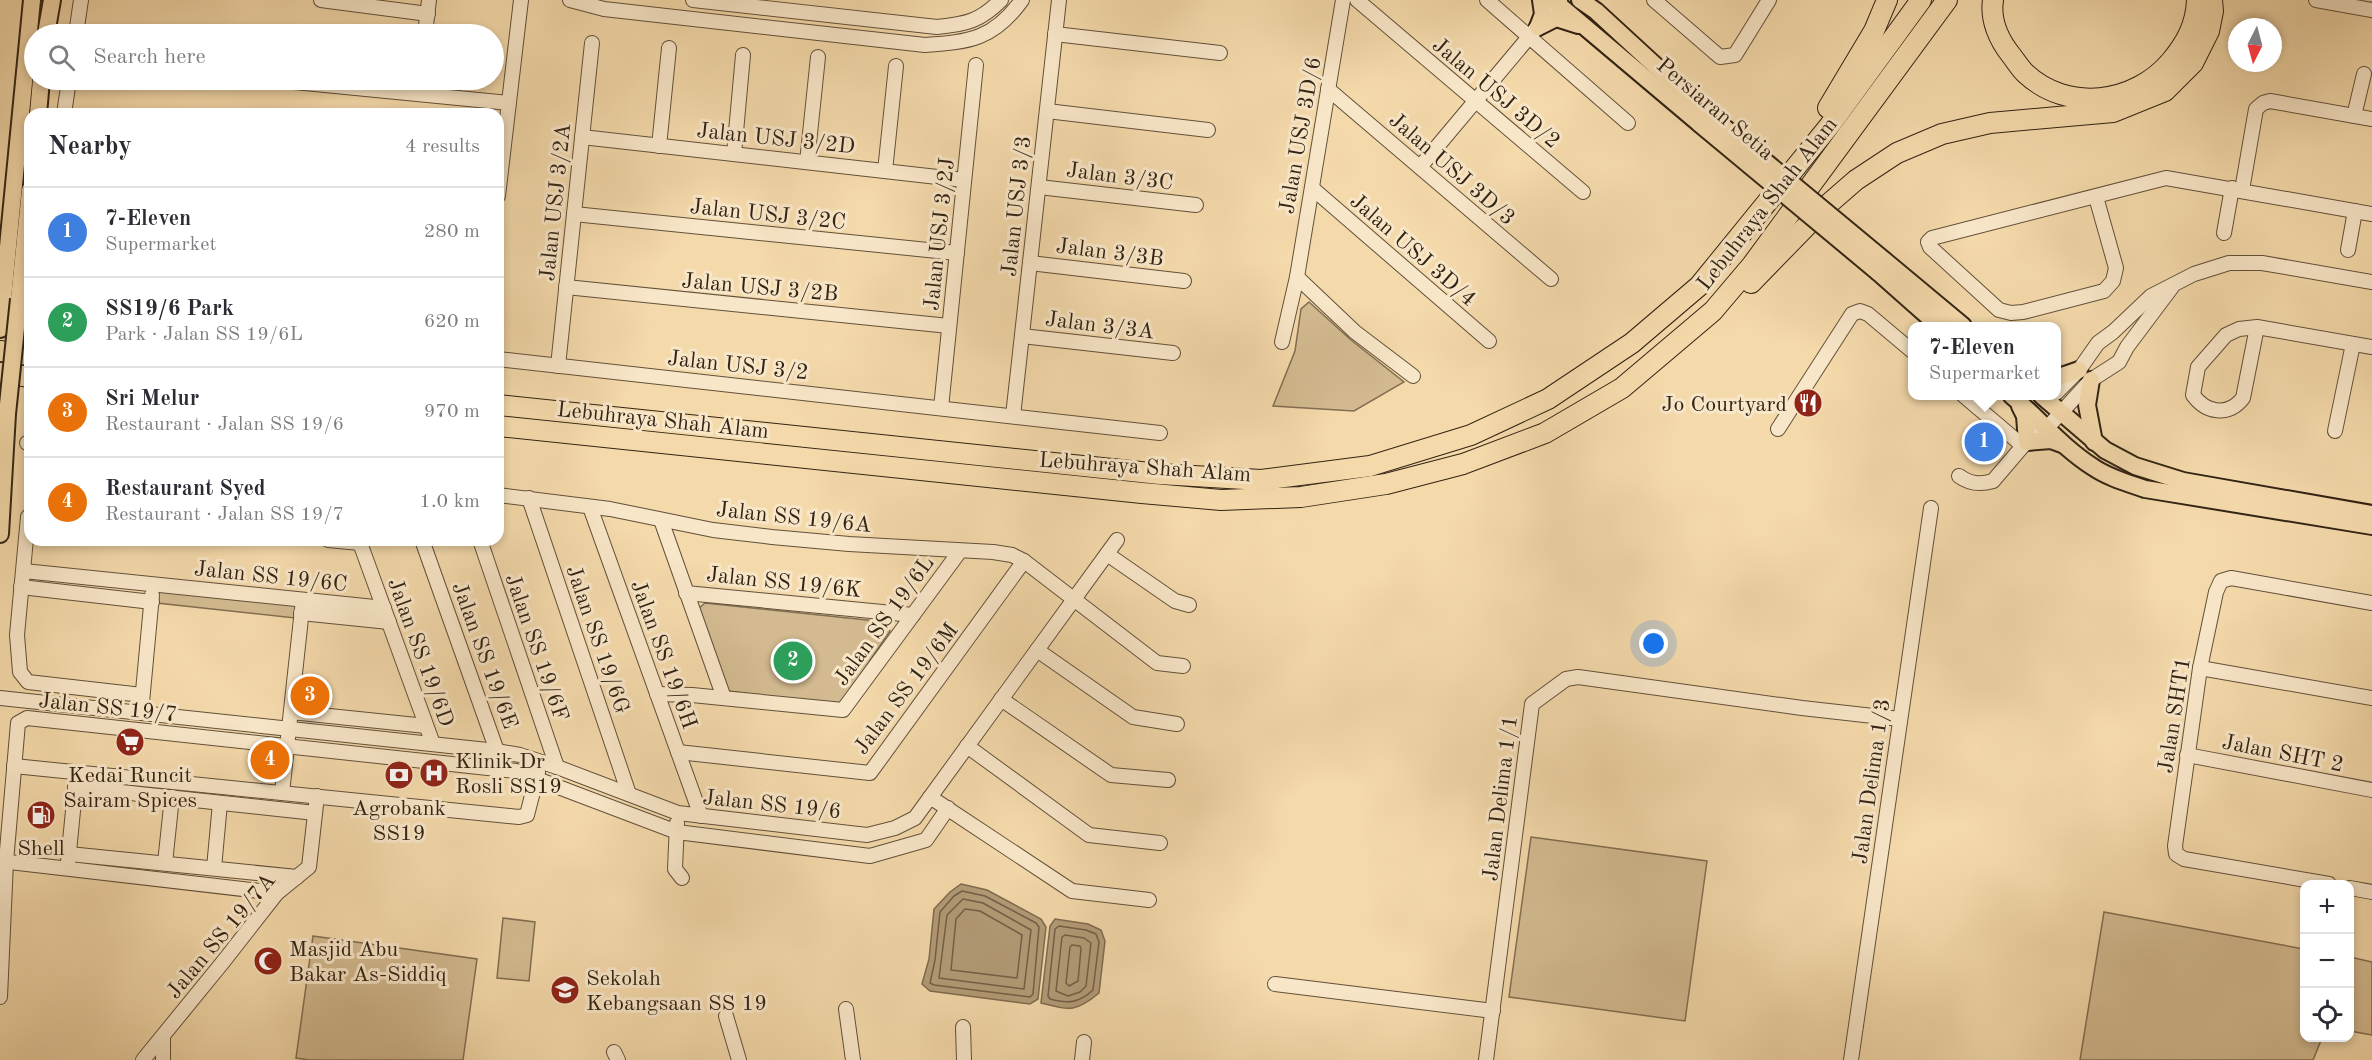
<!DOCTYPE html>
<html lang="en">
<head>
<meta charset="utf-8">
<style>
  body { margin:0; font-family:"Old Standard TT",serif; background:#f7f7f7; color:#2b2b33 }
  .controls { position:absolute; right:18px; bottom:18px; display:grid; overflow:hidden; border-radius:12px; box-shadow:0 3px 9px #0003 }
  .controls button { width:54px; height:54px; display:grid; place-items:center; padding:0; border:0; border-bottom:2px solid #e1e1e2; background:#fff; color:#2b2b33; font:30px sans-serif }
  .compass { position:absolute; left:2228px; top:18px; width:54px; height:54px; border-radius:50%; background:#fff; box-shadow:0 3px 9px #0003; rotate:186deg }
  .you { position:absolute; left:1654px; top:644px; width:21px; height:21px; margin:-15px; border:4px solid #fff; border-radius:50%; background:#1a73e8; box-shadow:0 0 0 9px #1a73e833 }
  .badge { display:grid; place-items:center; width:39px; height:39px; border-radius:50%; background:#8f2418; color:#fff; font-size:20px; font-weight:700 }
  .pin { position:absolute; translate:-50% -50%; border:3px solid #fff; box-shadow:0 2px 6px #0006 }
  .popup { position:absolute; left:1908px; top:322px; width:153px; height:78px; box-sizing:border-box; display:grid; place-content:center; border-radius:12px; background:#fff; filter:drop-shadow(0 2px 4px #0005); font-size:20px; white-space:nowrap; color:#7c7c81 }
  .popup b { font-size:22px; color:#2b2b33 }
  .popup::after { content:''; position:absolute; left:50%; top:100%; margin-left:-12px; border:12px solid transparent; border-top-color:#fff }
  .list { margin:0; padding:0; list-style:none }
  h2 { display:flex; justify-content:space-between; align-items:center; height:78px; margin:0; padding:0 24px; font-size:26px }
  h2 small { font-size:20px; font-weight:400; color:#7c7c81 }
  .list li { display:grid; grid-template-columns:39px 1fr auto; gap:18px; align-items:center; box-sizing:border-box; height:90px; padding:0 24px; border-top:2px solid #e1e1e2 }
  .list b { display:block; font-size:22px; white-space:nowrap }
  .list p { margin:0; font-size:20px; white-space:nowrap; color:#7c7c81 }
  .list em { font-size:20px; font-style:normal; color:#7c7c81 }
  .icon { flex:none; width:33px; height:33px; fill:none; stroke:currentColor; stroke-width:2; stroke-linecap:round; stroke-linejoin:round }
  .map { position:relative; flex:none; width:2372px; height:1060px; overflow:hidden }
  .search { position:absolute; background:#fff; box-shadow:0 3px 9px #0003; left:24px; top:24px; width:480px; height:66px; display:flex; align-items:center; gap:15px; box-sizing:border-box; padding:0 21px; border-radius:33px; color:#7c7c81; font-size:22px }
  .panel { position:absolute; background:#fff; box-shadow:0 3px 9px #0003; left:24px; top:108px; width:480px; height:438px; border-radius:18px }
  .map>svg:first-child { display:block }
</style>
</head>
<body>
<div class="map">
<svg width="2372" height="1060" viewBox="0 0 2372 1060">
  <rect width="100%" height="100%" fill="#f4d9aa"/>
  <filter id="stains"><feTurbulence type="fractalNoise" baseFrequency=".00333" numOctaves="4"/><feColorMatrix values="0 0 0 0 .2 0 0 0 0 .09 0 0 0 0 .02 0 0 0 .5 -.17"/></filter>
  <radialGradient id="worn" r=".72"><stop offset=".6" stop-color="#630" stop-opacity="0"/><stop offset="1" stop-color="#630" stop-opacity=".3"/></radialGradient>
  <g fill="#d3ba90" stroke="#826e52" stroke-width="1.5">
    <polygon points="1309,302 1351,340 1404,382 1354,411 1273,406 1295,351 1301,309"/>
    <polygon points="159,589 296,604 295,618 157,603"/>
    <polygon points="705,603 886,622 890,631 840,705 728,691 698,609"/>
    <polygon points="1531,837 1707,861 1685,1021 1509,997"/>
    <polygon points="2104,912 2304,949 2304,1038 2322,1038 2313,1060 2080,1060"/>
    <polygon points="503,918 535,922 529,981 497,978"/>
    <polygon points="313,936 477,959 463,1060 309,1060 296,1058"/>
    <polygon points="2350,957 2372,962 2372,1035 2350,1031"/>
  </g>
  <g fill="#b29b77" stroke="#7f6b4f" stroke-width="1.5">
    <polygon points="961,884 987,890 1041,919 1046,927 1038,999 1030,1004 930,991 922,984 929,959 934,909 950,892"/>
    <path d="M1055 919 1088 924 1101 930 1105 941 1099 993C1075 1013 1069 1010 1041 1003L1050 926Z"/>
  </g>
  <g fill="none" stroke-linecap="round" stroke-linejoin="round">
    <g stroke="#725f46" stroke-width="1.5">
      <polygon points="962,891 985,896 1036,923 1039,927 1033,994 1030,997 934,985 930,983 935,960 940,912 954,896"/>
      <polygon points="963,899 983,903 1031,930 1024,989 939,978 947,915"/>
      <polygon points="965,909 980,911 1022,935 1017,978 951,970 956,919"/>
      <path d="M1059 926 1086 930 1096 934 1099 942 1093 990C1079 1003 1068 1004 1050 999L1048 996 1055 929Z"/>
      <polygon points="1065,935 1084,938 1091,943 1086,986 1080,992 1068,996 1056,991 1062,937"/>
      <polygon points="1072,945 1080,946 1081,949 1078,981 1069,986 1066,983 1070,947"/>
    </g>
    <g stroke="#62503a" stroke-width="16">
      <g id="minor">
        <polyline points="321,0 428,14"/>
        <path d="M570 0 604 9 925 45C970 42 994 39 1022 0"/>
        <path d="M693 0 937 27C967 24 980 21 1001 0"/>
        <polyline points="1357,0 1583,192"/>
        <polyline points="1487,0 1628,123"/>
        <polyline points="1654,0 1720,57 1735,55 1769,0"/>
        <polyline points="2316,0 2372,10"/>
        <polyline points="76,34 81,0"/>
        <polyline points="425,34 429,0"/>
        <polyline points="1055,34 1220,53"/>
        <polyline points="274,80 509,103"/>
        <polyline points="1328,89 1551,279"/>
        <polyline points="1047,111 1208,130"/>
        <polyline points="64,114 69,80"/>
        <polyline points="2354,116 2364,74"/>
        <polyline points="582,137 964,180"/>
        <polyline points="659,146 669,48"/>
        <polyline points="734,154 743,55"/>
        <polyline points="807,162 818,57"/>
        <polyline points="1420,167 1560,0"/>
        <polyline points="885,171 896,66"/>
        <polyline points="1039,187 1196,205"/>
        <polyline points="1312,188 1489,341"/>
        <polyline points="2242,190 2256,109 2263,103 2270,101 2372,119"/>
        <polyline points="498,196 521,0"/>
        <polyline points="2096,197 2116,268 2113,281 2104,291 2023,312 2011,313 1999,310 1930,247 1928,242 1932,238 2166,178 2372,214"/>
        <polyline points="574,214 957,253"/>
        <polyline points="2224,233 2232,188"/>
        <polyline points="2348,250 2355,211"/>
        <polyline points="1030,263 1184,281"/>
        <polyline points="1297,277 1355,332 1413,376"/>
        <polyline points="566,287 949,326"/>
        <path d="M2257 327 2243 398C2228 417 2206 413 2193 395L2198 367 2226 335 2239 329 2257 327 2372 347"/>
        <polyline points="1022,336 1173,353"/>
        <polyline points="1282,342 1297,277 1343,0"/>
        <polyline points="498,359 1160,433"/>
        <polyline points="558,366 592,43"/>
        <polyline points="2056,393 2079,370 2098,343 2113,332 2151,296 2194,274 2229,263 2262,263 2372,282"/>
        <polyline points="1964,396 2023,446"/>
        <polyline points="941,408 976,65"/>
        <polyline points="1013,416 1059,0"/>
        <polyline points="1778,429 1852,314 1860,311 1868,314 1912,351"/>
        <polyline points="2335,431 2353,344"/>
        <polyline points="27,443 30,443"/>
        <path d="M1959 476C1970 484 1980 485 1993 481L2034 433 2046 429 2091 380 2119 362 2127 347 2172 287"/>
        <polyline points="498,495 610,509 713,530 772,537 849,544 993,552 1012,555 1024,561 1157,663 1183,666"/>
        <polyline points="529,498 629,794"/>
        <polyline points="590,507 701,816"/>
        <polyline points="30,515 28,517 17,635 20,672 28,682 142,695"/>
        <polyline points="661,520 724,698"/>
        <polyline points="328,540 360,543"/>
        <polyline points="359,540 433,744"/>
        <polyline points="422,540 497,751"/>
        <polyline points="480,540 557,767"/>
        <polyline points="1107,554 1175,601 1189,605"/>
        <polyline points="24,571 384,608"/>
        <polyline points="21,587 152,602"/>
        <polyline points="686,593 913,615"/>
        <polyline points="301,613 389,622"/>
        <polyline points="1037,650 1133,717 1177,724"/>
        <polyline points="2200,668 2372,698"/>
        <polyline points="657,694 692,695 843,710 960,551"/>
        <polyline points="0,698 497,751 520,755 557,767 678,813 867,835 895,828 915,818 1117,540"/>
        <polyline points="1001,699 1111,775 1168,780"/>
        <polyline points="142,702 152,595"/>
        <polyline points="291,712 426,726"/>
        <polyline points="967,746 1089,835 1160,843"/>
        <polyline points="678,752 870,773 1024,561"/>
        <polyline points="2187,755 2372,790"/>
        <polyline points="14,766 519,817 527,815 538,772"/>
        <polyline points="75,787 315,813"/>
        <polyline points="282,793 303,600"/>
        <polyline points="930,797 1072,891 1149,900"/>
        <polyline points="677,823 675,869 682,878"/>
        <polyline points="69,854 297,877"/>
        <polyline points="0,861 277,893"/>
        <polyline points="68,862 76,780"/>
        <polyline points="165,863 172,797"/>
        <polyline points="214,868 220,803"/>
        <polyline points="2329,884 2184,859 2176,854 2175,846 2200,668 2216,592 2221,581 2231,578 2372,603"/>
        <polyline points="2350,888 2372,892"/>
        <polyline points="1275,984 1493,1011"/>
        <polyline points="0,997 6,862 18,723 27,718 516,771 677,832 870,856 926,840 948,808"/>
        <polyline points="846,1009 853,1060"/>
        <polyline points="726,1016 739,1060"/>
        <polyline points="963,1027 964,1060"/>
        <polyline points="163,1037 163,1060"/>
        <polyline points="614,1052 618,1060"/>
        <polyline points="143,1060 223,962 277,893 309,867 317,796"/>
        <polyline points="1082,1060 1084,1042"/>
        <polyline points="1486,1060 1532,704 1566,679 1578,677 1802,708 1900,719"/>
        <polyline points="1851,1060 1931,508"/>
      </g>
    </g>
    <g stroke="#322314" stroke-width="20">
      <g id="major">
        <polyline points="1553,0 1700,124"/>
        <polyline points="1580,0 1596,11 1708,114"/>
        <polyline points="1538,27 1556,18 1578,25"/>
        <polyline points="1538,27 1543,14 1541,0"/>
        <polyline points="46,34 52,0"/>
        <polyline points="38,114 41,80"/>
        <polyline points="1885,261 1963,326"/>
        <polyline points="1878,272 1939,326"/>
        <polyline points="19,299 30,190"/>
        <polyline points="0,329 32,0"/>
        <polyline points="2056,378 2079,370"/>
        <polyline points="2091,380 2087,405 2094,442"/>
        <path d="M2012 396C2039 419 2063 448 2093 467 2109 478 2128 483 2145 489L2372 526"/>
        <polyline points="2042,396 2105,450 2135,466 2183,481 2372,514"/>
        <polyline points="2020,406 2025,416 2027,442 2051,440 2062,444"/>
        <polyline points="0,534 7,414"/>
      </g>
    </g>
    <g stroke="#322314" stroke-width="22">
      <g id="highway">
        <path d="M1993 0C1990 20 1999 40 2011 55 2015 60 2020 68 2025 73 2067 113 2135 104 2171 61 2186 43 2196 25 2197 0"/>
        <polyline points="1828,108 1874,31 1887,0"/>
        <polyline points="1751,283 1825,207 1856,180 1897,153 1942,134 1990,123 2113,112 2165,91 2193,63 2209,31 2213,11 2212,0"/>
        <polyline points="0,351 30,355"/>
        <polyline points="0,373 30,377"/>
        <polyline points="498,405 1160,474 1261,480 1370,466 1471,435 1548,399 1632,343 1699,286 1830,125 1921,0"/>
        <polyline points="498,426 1142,493 1221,500 1301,497 1386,484 1463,464 1545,433 1622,388 1713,311 1752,265 1947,0"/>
      </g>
    </g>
    <use href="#minor" stroke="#f8e6c8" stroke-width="14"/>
    <use href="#major" stroke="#f4d9aa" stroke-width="16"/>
    <use href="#highway" stroke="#f4d9aa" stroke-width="20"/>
    <g stroke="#322314" stroke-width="20" stroke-linecap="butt">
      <g id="major-bridge">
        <polyline points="1708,114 1885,261"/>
        <polyline points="1700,124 1878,272"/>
        <polyline points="7,414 19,299"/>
      </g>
    </g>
    <use href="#major-bridge" stroke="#f4d9aa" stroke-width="16"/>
  </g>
  <defs>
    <g id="restaurant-disc" transform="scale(1.5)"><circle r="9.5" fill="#8f2418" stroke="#f8e6c8"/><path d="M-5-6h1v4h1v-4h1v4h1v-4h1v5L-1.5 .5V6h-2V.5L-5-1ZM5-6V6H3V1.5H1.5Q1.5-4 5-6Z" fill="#fff"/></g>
    <g id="supermarket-disc" transform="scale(1.5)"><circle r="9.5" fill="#8f2418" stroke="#f8e6c8"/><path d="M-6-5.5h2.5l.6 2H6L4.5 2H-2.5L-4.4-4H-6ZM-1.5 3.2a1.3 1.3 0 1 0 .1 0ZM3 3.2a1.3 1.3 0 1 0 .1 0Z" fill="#fff"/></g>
    <g id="hospital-disc" transform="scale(1.5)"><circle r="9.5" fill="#8f2418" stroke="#f8e6c8"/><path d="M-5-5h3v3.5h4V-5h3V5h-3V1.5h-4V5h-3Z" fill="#fff"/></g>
    <g id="bank-disc" transform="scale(1.5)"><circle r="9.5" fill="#8f2418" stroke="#f8e6c8"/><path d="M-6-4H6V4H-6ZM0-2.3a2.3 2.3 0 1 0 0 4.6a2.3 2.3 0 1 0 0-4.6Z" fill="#fff"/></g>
    <g id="fuel-disc" transform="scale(1.5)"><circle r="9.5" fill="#8f2418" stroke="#f8e6c8"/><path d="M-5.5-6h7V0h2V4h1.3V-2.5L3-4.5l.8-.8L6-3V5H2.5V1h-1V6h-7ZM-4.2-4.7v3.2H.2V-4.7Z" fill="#fff"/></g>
    <g id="mosque-disc" transform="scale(1.5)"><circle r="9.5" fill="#8f2418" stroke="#f8e6c8"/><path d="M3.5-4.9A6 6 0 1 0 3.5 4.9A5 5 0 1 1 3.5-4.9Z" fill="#fff"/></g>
    <g id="school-disc" transform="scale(1.5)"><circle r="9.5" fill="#8f2418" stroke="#f8e6c8"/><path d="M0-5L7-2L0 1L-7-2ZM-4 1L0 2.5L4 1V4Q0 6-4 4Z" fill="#fff"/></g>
  </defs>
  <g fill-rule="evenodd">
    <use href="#restaurant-disc" x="1808" y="403"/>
    <use href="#supermarket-disc" x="130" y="742"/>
    <use href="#hospital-disc" x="434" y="773"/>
    <use href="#bank-disc" x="399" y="775"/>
    <use href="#fuel-disc" x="41" y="815"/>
    <use href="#mosque-disc" x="268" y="961"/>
    <use href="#school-disc" x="565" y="990"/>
  </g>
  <g text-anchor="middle" stroke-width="6" stroke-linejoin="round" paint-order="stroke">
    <g font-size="22" fill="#322314" stroke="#f8e6c8">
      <text transform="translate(1497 92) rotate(40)" y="8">Jalan USJ 3D/2</text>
      <text transform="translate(1716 108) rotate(40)" y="8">Persiaran Setia</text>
      <text transform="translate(1299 135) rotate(-80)" y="8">Jalan USJ 3D/6</text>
      <text transform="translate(776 137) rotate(6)" y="8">Jalan USJ 3/2D</text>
      <text transform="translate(1453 168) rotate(41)" y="8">Jalan USJ 3D/3</text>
      <text transform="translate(1120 175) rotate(7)" y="8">Jalan 3/3C</text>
      <text transform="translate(554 202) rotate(-84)" y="8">Jalan USJ 3/2A</text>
      <text transform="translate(1766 203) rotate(-52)" y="8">Lebuhraya Shah Alam</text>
      <text transform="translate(1015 206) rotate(-84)" y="8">Jalan USJ 3/3</text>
      <text transform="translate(768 213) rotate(6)" y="8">Jalan USJ 3/2C</text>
      <text transform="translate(938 234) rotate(-84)" y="8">Jalan USJ 3/2J</text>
      <text transform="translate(1414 249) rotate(41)" y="8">Jalan USJ 3D/4</text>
      <text transform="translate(1110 251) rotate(7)" y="8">Jalan 3/3B</text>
      <text transform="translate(760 286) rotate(5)" y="8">Jalan USJ 3/2B</text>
      <text transform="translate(1100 324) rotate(7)" y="8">Jalan 3/3A</text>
      <text transform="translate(738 364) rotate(6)" y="8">Jalan USJ 3/2</text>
      <text transform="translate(663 419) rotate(6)" y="8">Lebuhraya Shah Alam</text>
      <text transform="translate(1145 466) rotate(4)" y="8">Lebuhraya Shah Alam</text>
      <text transform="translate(794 516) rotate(6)" y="8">Jalan SS 19/6A</text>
      <text transform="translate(271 575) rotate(6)" y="8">Jalan SS 19/6C</text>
      <text transform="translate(784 581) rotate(6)" y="8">Jalan SS 19/6K</text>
      <text transform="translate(883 620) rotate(-54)" y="8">Jalan SS 19/6L</text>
      <text transform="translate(599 639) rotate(71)" y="8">Jalan SS 19/6G</text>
      <text transform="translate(538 647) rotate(71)" y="8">Jalan SS 19/6F</text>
      <text transform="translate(422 652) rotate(70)" y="8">Jalan SS 19/6D</text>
      <text transform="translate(665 654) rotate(70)" y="8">Jalan SS 19/6H</text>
      <text transform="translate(486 655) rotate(70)" y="8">Jalan SS 19/6E</text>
      <text transform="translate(905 688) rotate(-53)" y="8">Jalan SS 19/6M</text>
      <text transform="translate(108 706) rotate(6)" y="8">Jalan SS 19/7</text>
      <text transform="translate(2173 715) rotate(-81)" y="8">Jalan SHT1</text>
      <text transform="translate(2283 752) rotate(11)" y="8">Jalan SHT 2</text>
      <text transform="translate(1870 781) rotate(-82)" y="8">Jalan Delima 1/3</text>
      <text transform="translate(1499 798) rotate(-83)" y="8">Jalan Delima 1/1</text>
      <text transform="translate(772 803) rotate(6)" y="8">Jalan SS 19/6</text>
      <text transform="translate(220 935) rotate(-50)" y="8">Jalan SS 19/7A</text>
    </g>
    <g font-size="22" fill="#322314" stroke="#f8e6c8" text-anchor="start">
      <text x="1787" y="411" text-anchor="end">Jo Courtyard</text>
      <text x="455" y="768">Klinik Dr<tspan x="455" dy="25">Rosli SS19</tspan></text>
      <text x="130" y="782" text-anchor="middle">Kedai Runcit<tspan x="130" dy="25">Sairam Spices</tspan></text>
      <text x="399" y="815" text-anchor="middle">Agrobank<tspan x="399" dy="25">SS19</tspan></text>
      <text x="41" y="855" text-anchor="middle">Shell</text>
      <text x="289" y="956">Masjid Abu<tspan x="289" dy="25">Bakar As-Siddiq</tspan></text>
      <text x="586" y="985">Sekolah<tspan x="586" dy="25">Kebangsaan SS 19</tspan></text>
    </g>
  </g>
  <rect width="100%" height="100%" filter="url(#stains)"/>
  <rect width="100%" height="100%" fill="url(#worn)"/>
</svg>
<div class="controls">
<button>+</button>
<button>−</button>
<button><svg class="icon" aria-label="locate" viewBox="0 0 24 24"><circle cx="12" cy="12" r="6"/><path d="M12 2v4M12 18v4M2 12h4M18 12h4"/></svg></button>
</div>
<svg class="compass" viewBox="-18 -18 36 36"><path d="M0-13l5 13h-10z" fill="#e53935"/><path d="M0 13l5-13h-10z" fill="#7c7c81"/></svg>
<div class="you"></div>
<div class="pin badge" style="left:1984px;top:442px;background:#3f7fe0">1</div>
<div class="popup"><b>7-Eleven</b>Supermarket</div>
<div class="pin badge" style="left:793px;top:661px;background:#2e9e5b">2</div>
<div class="pin badge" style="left:310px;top:696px;background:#e8710a">3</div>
<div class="pin badge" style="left:270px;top:760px;background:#e8710a">4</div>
<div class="search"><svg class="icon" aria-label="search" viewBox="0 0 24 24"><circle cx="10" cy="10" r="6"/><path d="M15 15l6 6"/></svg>Search here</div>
<section class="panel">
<h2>Nearby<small>4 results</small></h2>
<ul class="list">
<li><span class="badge" style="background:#3f7fe0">1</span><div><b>7-Eleven</b><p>Supermarket</p></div><em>280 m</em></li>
<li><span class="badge" style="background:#2e9e5b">2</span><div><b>SS19/6 Park</b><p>Park · Jalan SS 19/6L</p></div><em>620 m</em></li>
<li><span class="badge" style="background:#e8710a">3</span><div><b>Sri Melur</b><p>Restaurant · Jalan SS 19/6</p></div><em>970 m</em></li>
<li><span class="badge" style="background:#e8710a">4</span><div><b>Restaurant Syed</b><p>Restaurant · Jalan SS 19/7</p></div><em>1.0 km</em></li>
</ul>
</section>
</div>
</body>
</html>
